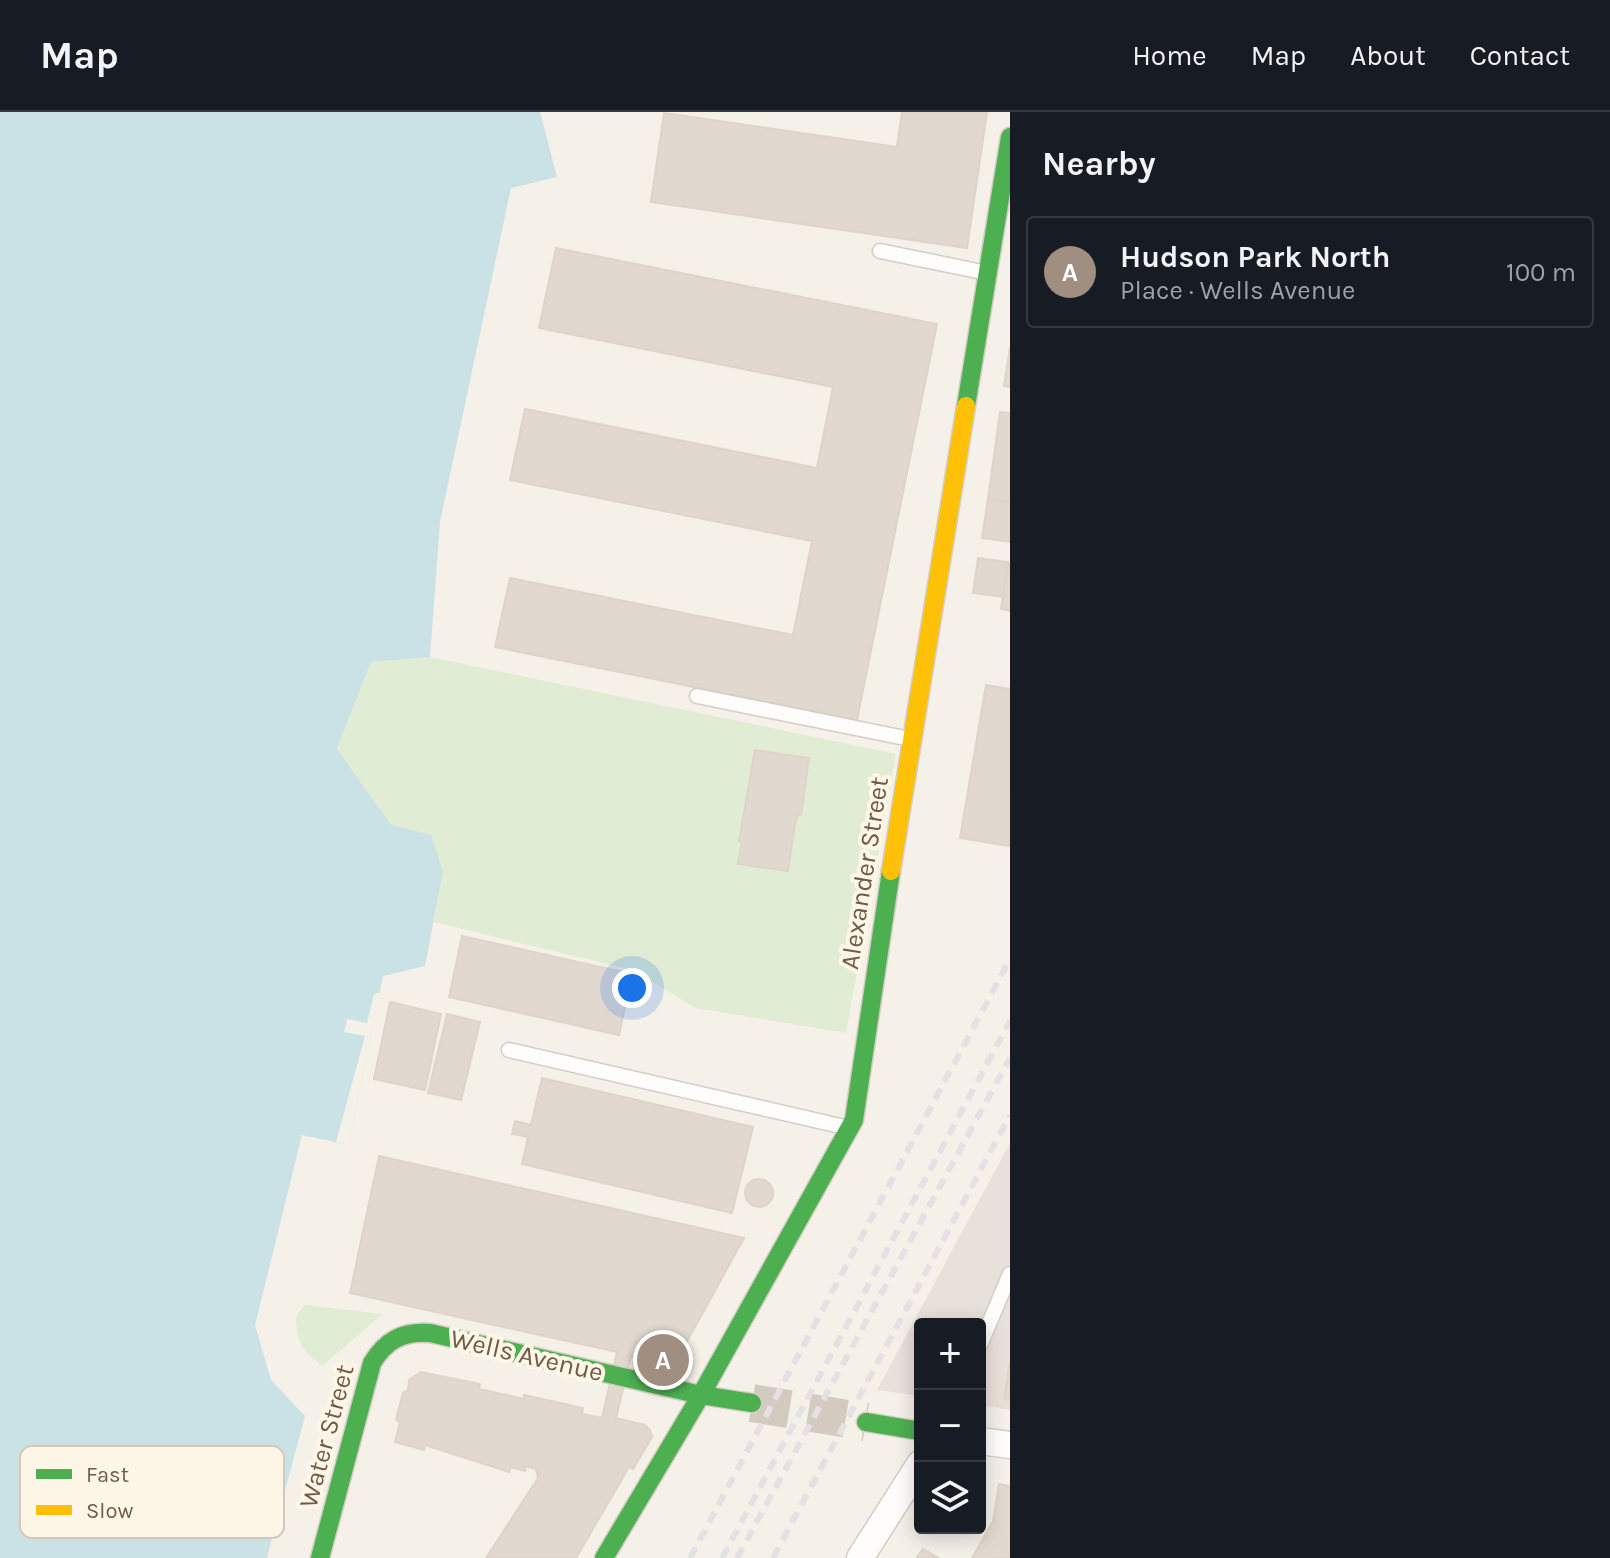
<!DOCTYPE html>
<html lang="en">
<head>
<meta charset="utf-8">
<style>
  body { margin:0; font-family:Karla,sans-serif; background:#242831; color:#f1f3f6 }
  .controls { position:absolute; right:24px; bottom:24px; display:grid; overflow:hidden; border-radius:8px; box-shadow:0 4px 20px #0003 }
  .controls button { width:72px; height:72px; display:grid; place-items:center; padding:0; border:0; border-bottom:2px solid #363941; background:#171b24; color:#f1f3f6; font:40px sans-serif }
  .you { position:absolute; left:632px; top:876px; width:28px; height:28px; margin:-20px; border:6px solid #fff; border-radius:50%; background:#1a73e8; box-shadow:0 0 0 12px #1a73e833 }
  .badge { display:grid; place-items:center; width:52px; height:52px; border-radius:50%; background:#a08f81; color:#fff; font-size:26px; font-weight:700 }
  .pin { position:absolute; translate:-50% -50%; border:4px solid #fff; box-shadow:0 2px 8px #0006 }
  .list { margin:0; padding:0; list-style:none }
  h2 { display:flex; justify-content:space-between; align-items:center; height:104px; margin:0; padding:0 32px; font-size:34px }
  h2 small { font-size:26px; font-weight:400; color:#9ea1a6 }
  .list li { display:grid; grid-template-columns:52px 1fr auto; gap:24px; align-items:center; box-sizing:border-box; height:112px; margin:0 16px 16px; padding:0 16px; border:2px solid #363941; border-radius:8px }
  .list b { display:block; font-size:30px; white-space:nowrap }
  .list p { margin:0; font-size:26px; white-space:nowrap; color:#9ea1a6 }
  .list em { font-size:26px; font-style:normal; color:#9ea1a6 }
  .icon { flex:none; width:44px; height:44px; fill:none; stroke:currentColor; stroke-width:2; stroke-linecap:round; stroke-linejoin:round }
  .map { position:relative; flex:none; width:1010px; height:1446px; overflow:hidden }
  header { display:flex; align-items:center; gap:48px; box-sizing:border-box; height:112px; padding:0 40px; background:#171b24; border-bottom:2px solid #363941 }
  header strong { font-size:38px }
  nav { display:flex; gap:44px; margin-inline-start:auto; font-size:28px }
  main { display:flex }
  aside { flex:1; background:#171b24 }
  .map>svg:first-child { display:block }
</style>
</head>
<body>
<header>
<strong>Map</strong>
<nav><a>Home</a><a>Map</a><a>About</a><a>Contact</a></nav>
</header>
<main>
<div class="map">
<svg width="1010" height="1446" viewBox="0 0 1010 1446">
  <rect width="100%" height="100%" fill="#f5f1e8"/>
  <polygon fill="#e8e1d9" points="1010,1031 1010,1298 980,1293 980,1212 920,1212 920,1284 877,1278"/>
  <g fill="#e0ecd3">
    <polygon points="430,545 896,642 846,921 696,896 632,858 434,810 443,760 391,713 337,638 371,550"/>
    <path d="M305 1193 383 1202 322 1254C302 1238 296 1230 296 1204Z"/>
  </g>
  <polygon fill="#cae2e5" points="0,0 540,0 557,65 511,76 440,410 430,545 371,550 337,637 391,713 431,723 443,760 425,854 383,864 349,1033 302,1023 255,1213 271,1268 305,1304 267,1446 0,1446"/>
  <polygon fill="#f5f1e8" points="380,880 349,1033 336,1030 365,924 344,920 347,907 367,911 374,882"/>
  <g fill="#e1d9d0" stroke="#ded4ca" stroke-width="2">
    <polygon points="902,0 987,0 967,136 651,90 664,1 897,35"/>
    <polygon points="556,136 937,212 857,608 495,535 510,466 793,523 812,429 510,368 525,297 817,356 833,275 539,216"/>
    <polygon points="1010,235 1010,275 1004,274"/>
    <polygon points="1000,300 1010,301 1010,390 988,387"/>
    <polygon points="988,387 1010,390 1010,430 982,426"/>
    <polygon points="978,446 1008,450 1003,485 973,481"/>
    <polygon points="1008,452 1010,452 1010,499 1001,497"/>
    <polygon points="986,573 1010,577 1009,734 960,726"/>
    <polygon points="755,638 809,646 801,703 798,703 795,712 788,759 738,752 742,729 739,729"/>
    <polygon points="462,824 632,862 619,923 449,885"/>
    <polygon points="390,890 441,902 425,978 374,967"/>
    <polygon points="447,902 480,910 461,988 428,981"/>
    <polygon points="542,966 753,1015 732,1101 522,1052 528,1025 512,1022 515,1009 531,1013"/>
    <polygon points="379,1044 744,1126 674,1253 631,1244 616,1306 645,1313 650,1318 652,1325 633,1357 629,1355 576,1446 486,1446 538,1366 536,1357 525,1354 525,1359 511,1355 509,1360 425,1333 424,1338 395,1330 400,1311 396,1307 403,1281 408,1278 409,1268 421,1260 480,1272 479,1277 524,1287 524,1283 583,1296 582,1302 602,1306 617,1240 350,1181"/>
    <circle cx="759" cy="1081" r="14"/>
    <polygon points="1010,1250 1010,1288 1004,1287"/>
    <polygon points="999,1372 1010,1374 1010,1446 972,1446 993,1409"/>
    <polygon points="923,1437 939,1446 916,1446"/>
  </g>
  <g fill="none" stroke-linecap="round" stroke-linejoin="round">
    <polyline stroke="#d4cbc0" stroke-width="38" stroke-dasharray="38 19" stroke-linecap="butt" points="752,1291 866,1310"/>
    <g stroke="#d4cdc5" stroke-width="17">
      <g id="lane">
        <polyline points="880,139 987,161"/>
        <polyline points="697,584 910,627"/>
        <polyline points="509,938 849,1016"/>
        <polyline points="980,1233 1010,1162"/>
      </g>
    </g>
    <g stroke="#d4cdc5" stroke-width="29">
      <g id="street">
        <polyline points="980,1329 1010,1333"/>
        <polyline points="860,1446 920,1352"/>
      </g>
    </g>
    <g stroke="#d4cdc4" stroke-width="21">
      <g id="fast">
        <polyline points="966,294 1010,25"/>
        <polyline points="866,1310 920,1319"/>
        <path d="M320 1446 372 1251C386 1228 403 1219 430 1221L701 1283 752 1291"/>
        <polyline points="604,1446 701,1283 854,1008 891,759"/>
      </g>
    </g>
    <g stroke="#d4cdc4" stroke-width="21">
      <polyline id="slow" points="891,759 966,294"/>
    </g>
    <use href="#lane" stroke="#fefdfc" stroke-width="14"/>
    <use href="#street" stroke="#fefdfc" stroke-width="26"/>
    <use href="#fast" stroke="#4caf50" stroke-width="18"/>
    <use href="#slow" stroke="#ffc107" stroke-width="18"/>
    <g stroke="#e4e1e4" stroke-width="6" stroke-dasharray="12 8" stroke-linecap="butt">
      <polyline points="690,1446 1010,847"/>
      <polyline points="722,1446 1010,909"/>
      <polyline points="737,1446 1010,946"/>
      <polyline points="773,1446 1010,1003"/>
    </g>
  </g>
  <g text-anchor="middle" stroke-width="8" stroke-linejoin="round" paint-order="stroke">
    <g font-size="26" fill="#725a49" stroke="#fef7e8">
      <text transform="translate(864 761) rotate(-81)" y="9">Alexander Street</text>
      <text transform="translate(527 1243) rotate(13)" y="9">Wells Avenue</text>
      <text transform="translate(326 1324) rotate(-75)" y="9">Water Street</text>
    </g>
  </g>
  <rect x="20" y="1334" width="264" height="92" rx="12" fill="#fef7e8" stroke="#d4c8b8" stroke-width="2"/>
  <rect x="36" y="1357" width="36" height="10" fill="#4caf50"/>
  <rect x="36" y="1393" width="36" height="10" fill="#ffc107"/>
  <g font-size="22" fill="#725a49">
    <text x="86" y="1370">Fast</text>
    <text x="86" y="1406">Slow</text>
  </g>
</svg>
<div class="controls">
<button>+</button>
<button>−</button>
<button><svg class="icon" aria-label="layers" viewBox="0 0 24 24"><path d="M12 4l9 5-9 5-9-5zM3 14l9 5 9-5"/></svg></button>
</div>
<div class="you"></div>
<div class="pin badge" style="left:663px;top:1248px">A</div>
</div>
<aside>
<h2>Nearby<small></small></h2>
<ul class="list">
<li><span class="badge">A</span><div><b>Hudson Park North</b><p>Place · Wells Avenue</p></div><em>100 m</em></li>
</ul>
</aside>
</main>
</body>
</html>
